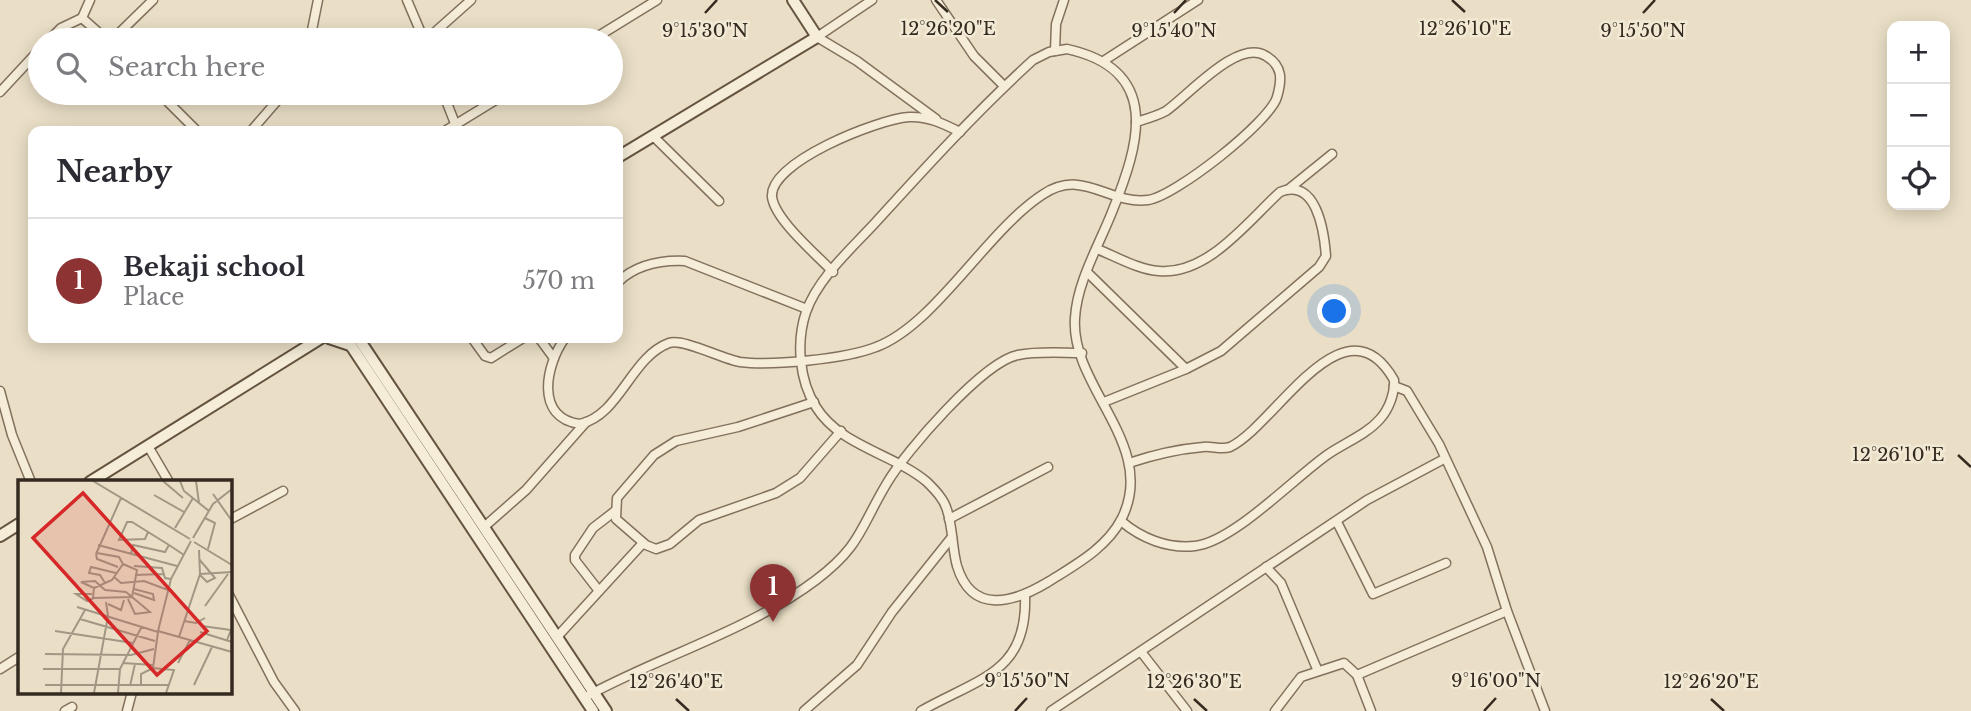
<!DOCTYPE html>
<html lang="en">
<head>
<meta charset="utf-8">
<style>
  body { margin:0; font-family:"Libre Baskerville",serif; background:#f7f7f7; color:#2b2b33 }
  .controls { position:absolute; right:21px; top:21px; display:grid; overflow:hidden; border-radius:14px; box-shadow:0 4px 18px #0003 }
  .controls button { width:63px; height:63px; display:grid; place-items:center; padding:0; border:0; border-bottom:2px solid #e1e1e2; background:#fff; color:#2b2b33; font:35px sans-serif }
  .you { position:absolute; left:1335px; top:312px; width:24px; height:24px; margin:-18px; border:5px solid #fff; border-radius:50%; background:#1a73e8; box-shadow:0 0 0 10px #1a73e833 }
  .badge { display:grid; place-items:center; width:46px; height:46px; border-radius:50%; background:#8d3334; color:#fff; font-size:23px; font-weight:700 }
  .pin { position:absolute; translate:-50% -58px; filter:drop-shadow(0 2px 4px #0008) }
  .pin::after { content:''; position:absolute; top:37px; width:24px; height:21px; background:inherit; clip-path:polygon(0 0,100% 0,50% 100%) }
  .list { margin:0; padding:0; list-style:none }
  h2 { display:flex; justify-content:space-between; align-items:center; height:91px; margin:0; padding:0 28px; font-size:30px }
  h2 small { font-size:23px; font-weight:400; color:#7c7c81 }
  .list li { display:grid; grid-template-columns:46px 1fr auto; gap:21px; align-items:center; box-sizing:border-box; height:126px; padding:0 28px; border-top:2px solid #e1e1e2 }
  .list b { display:block; font-size:26px; white-space:nowrap }
  .list p { margin:0; font-size:23px; white-space:nowrap; color:#7c7c81 }
  .list em { font-size:23px; font-style:normal; color:#7c7c81 }
  .icon { flex:none; width:38px; height:38px; fill:none; stroke:currentColor; stroke-width:2; stroke-linecap:round; stroke-linejoin:round }
  .map { position:relative; flex:none; width:1971px; height:711px; overflow:hidden }
  .search { position:absolute; background:#fff; box-shadow:0 4px 18px #0003; left:28px; top:28px; width:595px; height:77px; display:flex; align-items:center; gap:18px; box-sizing:border-box; padding:0 24px; border-radius:38px; color:#7c7c81; font-size:26px }
  .panel { position:absolute; background:#fff; box-shadow:0 4px 18px #0003; left:28px; top:126px; width:595px; height:217px; border-radius:14px }
  .map>svg:first-child { display:block }
</style>
</head>
<body>
<div class="map">
<svg width="1971" height="711" viewBox="0 0 1971 711">
  <rect width="100%" height="100%" fill="#eadfc6"/>
  <g fill="none" stroke-linecap="round" stroke-linejoin="round">
    <g stroke="#83715d" stroke-width="11">
      <g id="street">
        <polyline points="407,0 424,40"/>
        <polyline points="872,0 817,37 857,61 936,119"/>
        <polyline points="936,0 974,56 1004,86"/>
        <polyline points="82,18 90,0"/>
        <polyline points="49,40 61,28 82,18 107,40"/>
        <polyline points="112,40 153,0"/>
        <polyline points="310,40 318,0"/>
        <polyline points="426,40 471,0"/>
        <polyline points="592,40 657,0"/>
        <path d="M1067 49C1162 70 1140 143 1112 212 1099 245 1077 282 1075 318 1070 387 1158 445 1122 518 1107 548 1075 565 1048 582 1013 603 972 615 957 566 952 548 953 528 947 510 944 499 935 490 927 482 894 454 840 446 816 407 799 380 796 342 806 312 818 278 851 249 875 223 926 167 977 111 1033 60L1049 52Z"/>
        <polyline points="1055,51 1056,24 1064,0"/>
        <polyline points="1105,60 1198,0"/>
        <polyline points="0,92 40,49"/>
        <polyline points="159,93 197,131"/>
        <polyline points="443,93 458,131"/>
        <polyline points="251,131 284,93"/>
        <polyline points="445,131 507,93"/>
        <polyline points="653,136 719,201"/>
        <polyline points="1290,188 1332,154"/>
        <path d="M1097 249C1115 256 1139 270 1159 271 1208 275 1247 222 1280 192 1316 177 1324 230 1326 256L1319 267 1221 351 1186 369 1104 402"/>
        <path d="M833 272C817 255 775 220 772 197 769 162 878 119 909 117 928 116 944 124 960 132"/>
        <polyline points="1087,272 1186,369"/>
        <path d="M618 282C636 265 661 260 685 261L807 309"/>
        <polyline points="472,338 485,356 491,358 523,338"/>
        <polyline points="539,338 553,357"/>
        <path d="M565 338C546 364 534 418 580 424 620 415 631 357 669 343 683 338 722 359 740 362 771 366 846 359 876 347 935 325 986 232 1042 195 1083 167 1108 205 1148 200 1174 197 1270 122 1277 97 1282 80 1283 66 1266 56 1238 38 1189 95 1166 111 1157 116 1146 119 1136 122"/>
        <polyline points="1394,386 1407,391 1439,444 1487,547 1507,611 1545,711"/>
        <polyline points="0,391 12,435 31,482"/>
        <polyline points="814,402 738,427 676,441 654,455 617,498 616,519 646,545 656,549 670,544 699,520 776,493 800,478 841,431"/>
        <polyline points="148,446 169,482"/>
        <polyline points="949,519 1048,467"/>
        <polyline points="229,520 283,491"/>
        <path d="M1121 521C1141 538 1167 549 1195 546 1233 542 1293 479 1327 455 1344 443 1366 435 1380 419 1389 409 1395 393 1394 380 1344 293 1275 426 1230 447 1222 450 1212 446 1203 447 1179 449 1153 455 1129 463"/>
        <polyline points="1337,522 1373,594 1446,563"/>
        <polyline points="484,527 526,490 586,422"/>
        <polyline points="1266,567 1281,583 1317,669"/>
        <polyline points="599,591 575,560 575,555 593,528 615,511"/>
        <polyline points="229,595 274,682 295,711"/>
        <polyline points="557,637 643,543"/>
        <polyline points="1142,653 1187,711"/>
        <polyline points="0,669 19,657"/>
        <polyline points="1357,675 1507,611"/>
        <path d="M589 695C663 655 748 631 816 580 861 546 860 528 887 483 905 452 983 362 1018 355 1038 351 1061 353 1082 353"/>
        <polyline points="65,711 72,707"/>
        <polyline points="127,711 132,692"/>
        <polyline points="804,711 857,665 892,612 952,537"/>
        <path d="M921 711C979 678 1028 673 1025 595"/>
        <polyline points="1051,711 1367,500 1444,459"/>
        <polyline points="1275,711 1301,677 1344,663 1357,675 1371,711"/>
      </g>
    </g>
    <g stroke="#655340" stroke-width="14">
      <g id="secondary">
        <polyline points="618,157 817,37 793,0"/>
        <polyline points="329,338 350,345"/>
        <polyline points="346,338 593,711"/>
        <polyline points="358,338 606,711"/>
        <polyline points="90,482 321,338"/>
        <polyline points="0,536 19,524"/>
      </g>
    </g>
    <use href="#street" stroke="#f5edd8" stroke-width="8"/>
    <use href="#secondary" stroke="#f5edd8" stroke-width="10"/>
  </g>
  <path fill="none" stroke="#352a20" stroke-width="2.5" d="M935 0 948 12M1452 0 1465 12M705 13 717 0M1174 13 1186 0M1643 13 1655 0M1958 455 1971 467M676 699 689 711M1194 699 1207 711M1711 699 1724 711M1015 711 1027 698M1484 711 1496 698"/>
  <g transform="translate(18 480)">
    <rect width="214" height="214" fill="#eadfc6"/>
    <path fill="none" stroke="#a29784" stroke-width="2" d="M75 1 172 59M145 1 165 18M162 1 166 11 191 31M178 1 181 23M195 14 214 41M136 15 166 32M187 38 197 43 190 69M157 48 175 18M130 52 127 59 101 60 109 42H114L151 65 166 75M175 58 195 24 214 9M173 61 153 99 140 151 214 172M176 62 214 85M80 65 159 86M79 73 101 77 105 84M78 74 103 18M78 74 79 79 100 87M113 74 115 65 147 72 151 65M181 79 197 98 189 102 182 95M105 84 119 90 114 117 75 118 76 108 94 100ZM116 86 144 88 147 98 153 99M182 94 214 92M117 95 145 94M96 97 103 103 126 101 150 110M87 103 82 95 71 93 73 87 98 93M76 108 63 102 77 101 87 110 108 112 132 132 117 134 110 119M116 113 136 120 135 114 116 109M74 114H58L69 121 76 118M90 124 103 130 106 120M187 126 210 94M59 127 140 152M62 139 137 161M166 141 178 143 187 138M184 146 213 150 209 160M37 151 115 163M140 152 135 188 156 190 148 213M182 152 214 162M161 157 182 94 181 70M27 174 113 175 136 169M105 183 135 185M160 183 172 160M25 189H102M123 204V194L135 188M27 205H151M176 205 194 167M112 206 117 184M43 213 45 169 67 130M76 213 90 136 88 122M100 213 102 189 124 146"/>
    <path fill="#d62828" fill-opacity="0.15" stroke="#d62828" stroke-width="3.5" d="M65 13 189 151 139 195 15 58Z"/>
    <rect width="214" height="214" fill="none" stroke="#352a20" stroke-width="3.5"/>
  </g>
  <g font-size="18" text-anchor="middle" fill="#352a20" stroke="#f2e9d5" stroke-width="5" stroke-linejoin="round" paint-order="stroke">
    <text x="948" y="35">12°26'20"E</text>
    <text x="1465" y="35">12°26'10"E</text>
    <text x="705" y="37">9°15'30"N</text>
    <text x="1174" y="37">9°15'40"N</text>
    <text x="1643" y="37">9°15'50"N</text>
    <text x="1898" y="461">12°26'10"E</text>
    <text x="1027" y="687">9°15'50"N</text>
    <text x="1496" y="687">9°16'00"N</text>
    <text x="676" y="688">12°26'40"E</text>
    <text x="1194" y="688">12°26'30"E</text>
    <text x="1711" y="688">12°26'20"E</text>
  </g>
</svg>
<div class="controls">
<button>+</button>
<button>−</button>
<button><svg class="icon" aria-label="locate" viewBox="0 0 24 24"><circle cx="12" cy="12" r="6"/><path d="M12 2v4M12 18v4M2 12h4M18 12h4"/></svg></button>
</div>
<div class="you"></div>
<div class="pin badge" style="left:773px;top:622px">1</div>
<div class="search"><svg class="icon" aria-label="search" viewBox="0 0 24 24"><circle cx="10" cy="10" r="6"/><path d="M15 15l6 6"/></svg>Search here</div>
<section class="panel">
<h2>Nearby<small></small></h2>
<ul class="list">
<li><span class="badge">1</span><div><b>Bekaji school</b><p>Place</p></div><em>570 m</em></li>
</ul>
</section>
</div>
</body>
</html>
